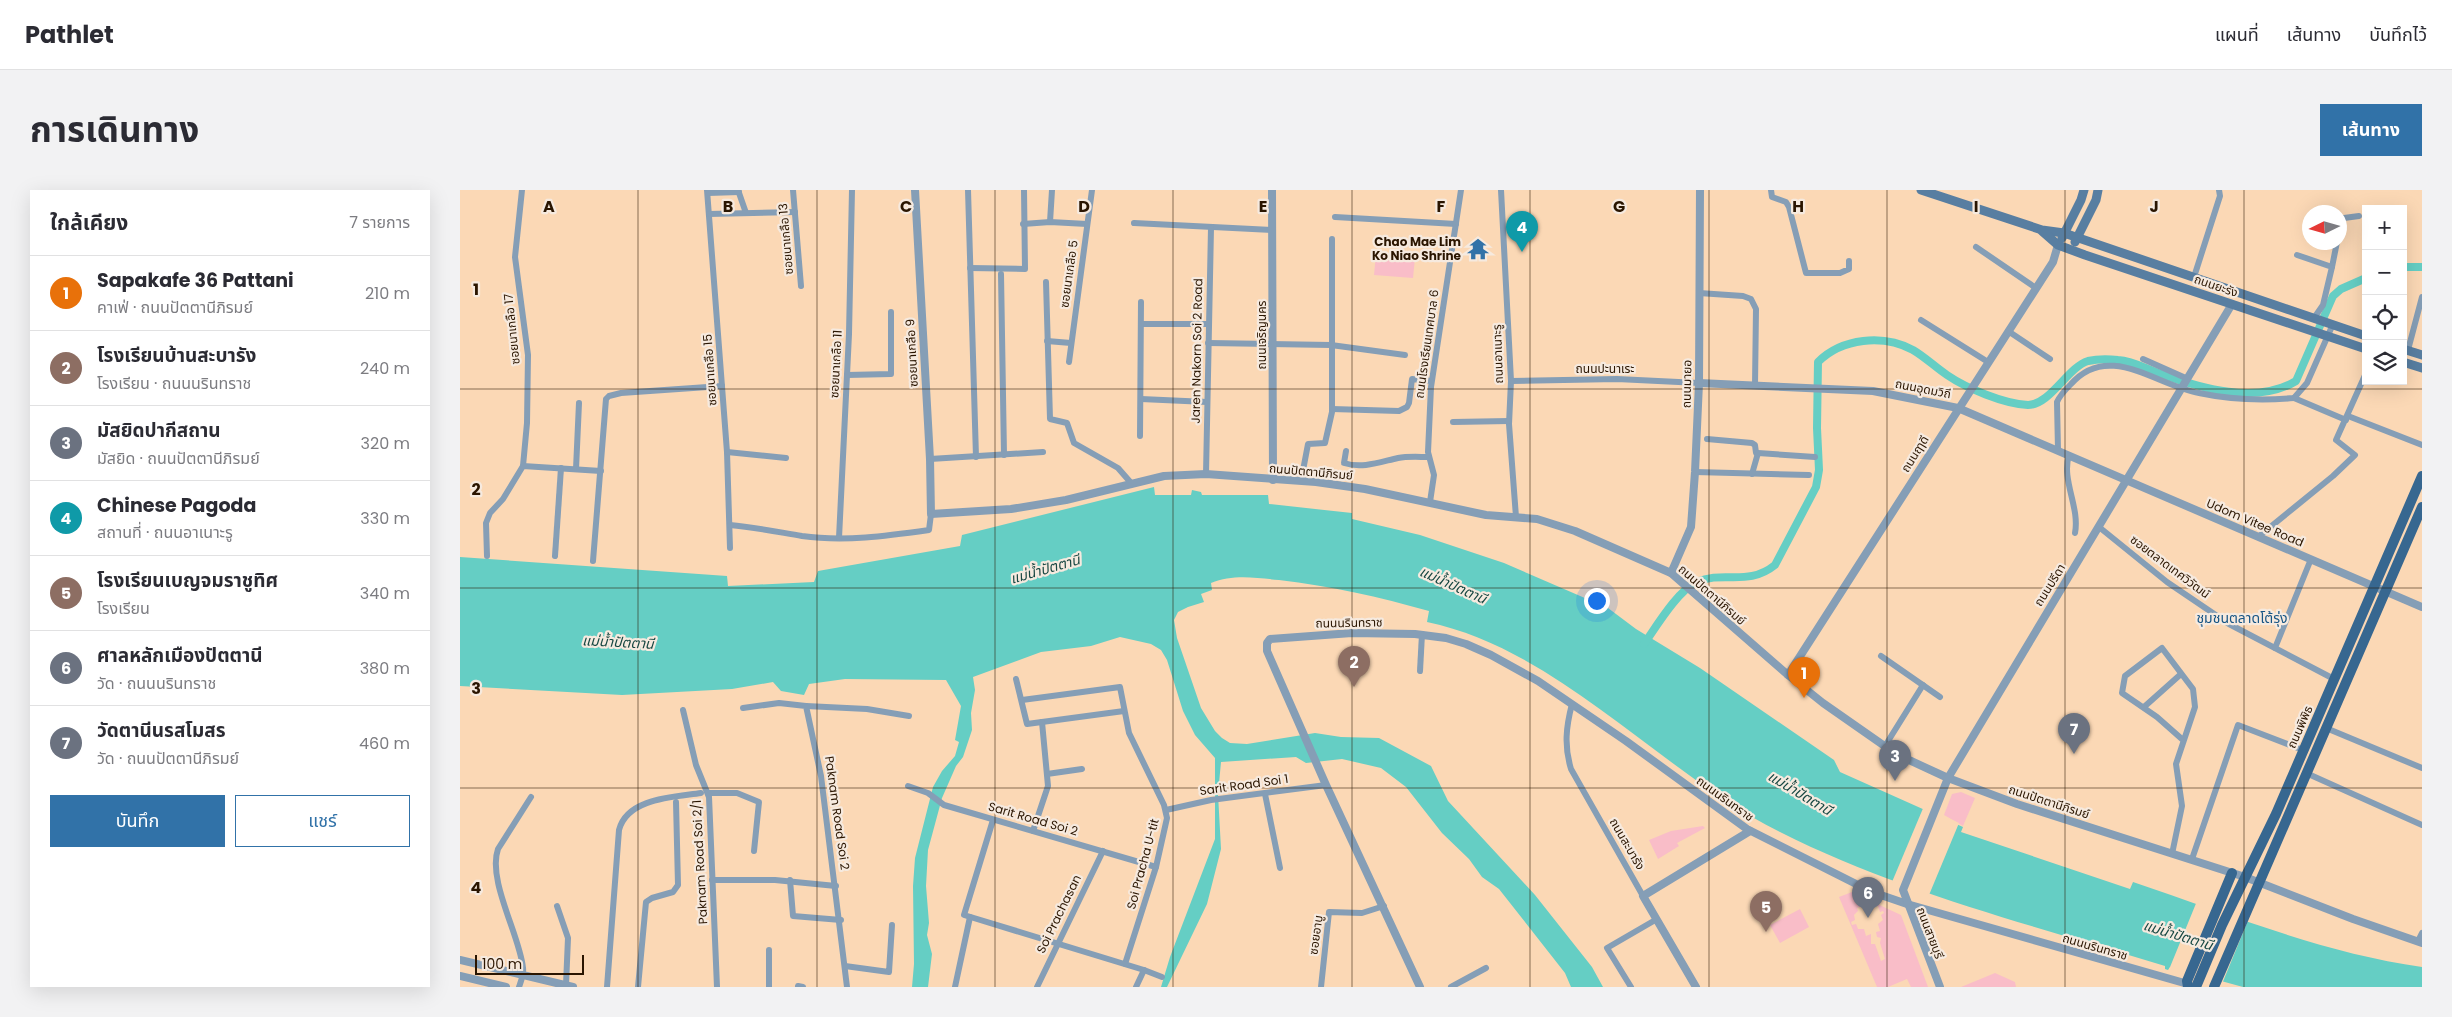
<!DOCTYPE html>
<html lang="th">
<head>
<meta charset="utf-8">
<style>
  body { margin:0; font-family:Poppins,"Noto Sans Thai",sans-serif; background:#f2f2f3; color:#2b2b33 }
  .controls { position:absolute; right:15px; top:15px; display:grid; overflow:hidden; border-radius:0px; box-shadow:0 5px 20px #0002 }
  .controls button { width:45px; height:45px; display:grid; place-items:center; padding:0; border:0; border-bottom:1px solid #e1e1e2; background:#fff; color:#2b2b33; font:25px sans-serif }
  .compass { position:absolute; left:1842px; top:15px; width:45px; height:45px; border-radius:50%; background:#fff; box-shadow:0 5px 20px #0002; rotate:265deg }
  .scale { position:absolute; left:15px; bottom:12px; width:109px; box-sizing:border-box; padding-left:5px; border:2px solid #2a1500; border-top:0; font-size:14px; line-height:18px; white-space:nowrap; color:#2a1500; -webkit-text-stroke:4px #f6eadf; paint-order:stroke }
  .you { position:absolute; left:1136px; top:410px; width:18px; height:18px; margin:-12px; border:4px solid #fff; border-radius:50%; background:#1a73e8; box-shadow:0 0 0 8px #1a73e833 }
  .badge { display:grid; place-items:center; width:32px; height:32px; border-radius:50%; background:#3172a8; color:#fff; font-size:16px; font-weight:700 }
  .pin { position:absolute; translate:-50% -41px; filter:drop-shadow(0 1px 2px #0008) }
  .pin::after { content:''; position:absolute; top:26px; width:18px; height:15px; background:inherit; clip-path:polygon(0 0,100% 0,50% 100%) }
  .list { margin:0; padding:0; list-style:none }
  h2 { display:flex; justify-content:space-between; align-items:center; height:65px; margin:0; padding:0 20px; font-size:21px }
  h2 small { font-size:16px; font-weight:400; color:#7c7c81 }
  .list li { display:grid; grid-template-columns:32px 1fr auto; gap:15px; align-items:center; box-sizing:border-box; height:75px; padding:0 20px; border-top:1px solid #e1e1e2 }
  .list b { display:block; font-size:19px; white-space:nowrap }
  .list p { margin:0; font-size:16px; white-space:nowrap; color:#7c7c81 }
  .list em { font-size:16px; font-style:normal; color:#7c7c81 }
  .actions { display:flex; gap:10px; padding:15px 20px }
  .actions a { flex:1; padding:11px 0; border:1px solid #3172a8; border-radius:0px; text-align:center; font-size:18px; color:#3172a8 }
  .actions .main { background:#3172a8; color:#fff }
  .icon { flex:none; width:28px; height:28px; fill:none; stroke:currentColor; stroke-width:2; stroke-linecap:round; stroke-linejoin:round }
  .map { position:relative; flex:none; width:1962px; height:797px; overflow:hidden; border-radius:0px }
  header { display:flex; align-items:center; gap:30px; box-sizing:border-box; height:70px; padding:0 25px; background:#fff; border-bottom:1px solid #e1e1e2 }
  header strong { font-size:24px }
  nav { display:flex; gap:28px; margin-inline-start:auto; font-size:18px }
  .intro { display:flex; align-items:center; justify-content:space-between; box-sizing:border-box; height:120px; padding:0 30px }
  h1 { margin:0; font-size:35px }
  .button { padding:12px 22px; border-radius:0px; background:#3172a8; color:#fff; font-size:18px; font-weight:700 }
  main { display:flex; gap:30px; padding:0 30px }
  aside { flex:1; background:#fff; border-radius:0px; box-shadow:0 5px 20px #0002 }
  .map>svg:first-child { display:block }
</style>
</head>
<body>
<header>
<strong>Pathlet</strong>
<nav><a>แผนที่</a><a>เส้นทาง</a><a>บันทึกไว้</a></nav>
</header>
<div class="intro"><h1>การเดินทาง</h1><a class="button">เส้นทาง</a></div>
<main>
<aside>
<h2>ใกล้เคียง<small>7 รายการ</small></h2>
<ul class="list">
<li><span class="badge" style="background:#e8710a">1</span><div><b>Sapakafe 36 Pattani</b><p>คาเฟ่ · ถนนปัตตานีภิรมย์</p></div><em>210 m</em></li>
<li><span class="badge" style="background:#8d6e63">2</span><div><b>โรงเรียนบ้านสะบารัง</b><p>โรงเรียน · ถนนนรินทราช</p></div><em>240 m</em></li>
<li><span class="badge" style="background:#6b7280">3</span><div><b>มัสยิดปากีสถาน</b><p>มัสยิด · ถนนปัตตานีภิรมย์</p></div><em>320 m</em></li>
<li><span class="badge" style="background:#0f9aa8">4</span><div><b>Chinese Pagoda</b><p>สถานที่ · ถนนอาเนาะรู</p></div><em>330 m</em></li>
<li><span class="badge" style="background:#8d6e63">5</span><div><b>โรงเรียนเบญจมราชูทิศ</b><p>โรงเรียน</p></div><em>340 m</em></li>
<li><span class="badge" style="background:#6b7280">6</span><div><b>ศาลหลักเมืองปัตตานี</b><p>วัด · ถนนนรินทราช</p></div><em>380 m</em></li>
<li><span class="badge" style="background:#6b7280">7</span><div><b>วัดตานีนรสโมสร</b><p>วัด · ถนนปัตตานีภิรมย์</p></div><em>460 m</em></li>
</ul>
<div class="actions"><a class="main">บันทึก</a><a>แชร์</a></div>
</aside>
<div class="map">
<svg width="1962" height="797" viewBox="0 0 1962 797">
  <rect width="100%" height="100%" fill="#fbd8b5"/>
  <g fill="#f9bdc8">
    <polygon points="916,64 955,68 953,88 914,85"/>
    <polygon points="1501,602 1515,608 1503,636 1484,625 1492,604"/>
    <polygon points="1243,636 1245,638 1217,653 1219,656 1198,669 1189,650 1211,641"/>
    <polygon points="1392,702 1398,705 1402,716 1397,718 1398,721 1394,725 1395,730 1391,732 1392,735 1396,734 1398,739 1404,739 1406,746 1411,744 1411,754 1415,754 1421,771 1425,769 1420,753 1421,748 1417,747 1416,742 1420,741 1418,734 1423,730 1421,725 1424,723 1423,721 1420,722 1418,716 1412,717 1410,713 1405,715 1402,707 1441,725 1468,797 1451,797 1447,789 1428,797 1417,797 1379,707"/>
    <polygon points="1340,719 1349,737 1320,753 1310,735"/>
    <polygon points="1535,783 1555,792 1556,797 1501,797"/>
  </g>
  <path fill="#65cec4" d="M694 297 695 305H731L732 300 741 302 742 305H808L809 314 892 323V329L960 345 1044 373 1148 418 1176 439 1240 478 1374 570 1380 582 1503 637 1501 642 1670 699 1673 692C1768 724 1863 763 1962 777V797H1783L1710 777 1708 780 1705 779V776C1576 736 1441 703 1320 642 1201 583 1100 460 967 432L969 421C919 407 871 396 819 390 796 388 773 384 751 393L752 400 741 404 744 412 728 417 718 422 714 430 717 448 741 518 755 541 762 548 770 553 787 554 855 543 881 547 919 548 971 576 988 611 1075 705 1132 777 1143 797H1111L1105 783 1039 699 1022 687 1009 669 982 643 946 597 921 578 882 569 846 573 836 567 761 572 758 604 761 659 747 714 707 797H701L710 767 755 649V568L735 545 723 521 707 470 701 460 691 454 660 447 631 456 581 462 513 487 515 500 511 523 512 540 503 567 496 576 482 608 468 660 466 696 469 733 467 745 472 764 468 797H452L454 774 453 696 455 668 473 597 482 581 495 566 499 552 495 550 501 516 486 490 385 489 349 494 344 505 321 501 313 492 272 499 162 505 0 496V367L267 386 268 396 354 392 358 381 500 356 502 345Z"/>
  <g fill="#fbd8b5">
    <polygon points="1464,616 1499,633 1469,705 1432,692"/>
    <polygon points="1737,711 1789,728 1762,794 1711,780 1708,782"/>
  </g>
  <g fill="none" stroke-linecap="round" stroke-linejoin="round">
    <g stroke="#65cec4" stroke-width="8">
      <polyline points="1943,77 1962,77"/>
      <path d="M1184 454C1196 437 1218 400 1237 392 1263 380 1288 397 1315 375L1356 297 1359 280 1357 238 1358 172C1382 148 1423 144 1453 160 1465 167 1475 177 1487 185 1506 198 1544 214 1568 215 1590 215 1608 177 1628 171 1637 169 1648 169 1658 170 1674 171 1686 179 1701 184 1740 198 1797 215 1836 191L1873 106 1881 99 1906 88"/>
    </g>
    <g stroke="#859eb6" stroke-width="6">
      <polyline points="62,0 55,67 68,165 67,233 63,276"/>
      <polyline points="247,0 267,262 270,358"/>
      <polyline points="278,0 286,23"/>
      <polyline points="333,0 341,96"/>
      <polyline points="508,0 516,267"/>
      <polyline points="1041,0 1051,191 1049,234 1056,327"/>
      <polyline points="1311,0 1312,7 1326,12 1329,17 1346,83 1380,83 1389,79 1389,71"/>
      <polyline points="248,3 279,2"/>
      <polyline points="249,24 335,22"/>
      <polyline points="875,27 996,34"/>
      <polyline points="590,32 592,0"/>
      <polyline points="674,33 813,40"/>
      <polyline points="563,34 590,32 627,34"/>
      <polyline points="1880,40 1884,28 1899,26"/>
      <polyline points="1516,57 1576,98"/>
      <polyline points="1837,65 1872,77 1863,115 1854,128"/>
      <polyline points="1872,77 1877,52"/>
      <polyline points="510,78 565,79 564,0"/>
      <polyline points="541,84 544,265"/>
      <polyline points="1734,87 1760,6 1759,0"/>
      <polyline points="586,92 590,229 607,233 614,253 658,278 672,294"/>
      <polyline points="1239,103 1283,106 1291,109 1296,119 1295,195"/>
      <polyline points="1461,130 1528,172"/>
      <polyline points="681,134 749,134"/>
      <polyline points="1548,141 1590,169"/>
      <polyline points="587,151 611,153"/>
      <polyline points="748,153 871,155 945,165"/>
      <polyline points="1948,160 1962,107"/>
      <polyline points="1683,169 1728,189"/>
      <polyline points="609,172 632,0"/>
      <polyline points="387,185 431,184 431,122"/>
      <polyline points="1051,191 1157,189 1239,193"/>
      <polyline points="1834,208 1886,230"/>
      <polyline points="681,209 747,212"/>
      <polyline points="872,219 939,221 947,217 949,213 952,189 971,191"/>
      <polyline points="1888,226 1962,255"/>
      <polyline points="993,232 1049,231"/>
      <polyline points="680,246 681,112"/>
      <polyline points="1247,249 1292,253 1295,255 1296,263"/>
      <path d="M1598 260 1597 212C1600 205 1606 199 1611 194 1649 151 1697 196 1739 203 1772 210 1800 211 1834 208L1847 193 1873 134"/>
      <path d="M886 261 884 273C902 279 920 272 938 268 948 266 959 267 969 267"/>
      <polyline points="267,262 326,268"/>
      <path d="M1609 265C1601 290 1620 317 1615 343"/>
      <polyline points="470,269 583,262"/>
      <polyline points="116,279 119,213"/>
      <polyline points="1235,282 1349,285"/>
      <polyline points="746,284 751,38"/>
      <polyline points="1292,284 1298,263 1355,267"/>
      <polyline points="841,291 848,254 865,253 872,222 872,49"/>
      <polyline points="970,312 974,285 968,262 971,197 1001,0"/>
      <path d="M270 335C294 337 318 342 342 346 384 352 427 346 469 340L471 324"/>
      <polyline points="1639,337 1707,392 1769,434 1874,489"/>
      <polyline points="1798,347 1873,286 1895,265 1876,250 1906,183"/>
      <polyline points="379,348 389,144 392,0"/>
      <polyline points="27,366 26,333 30,323 43,309 63,276 141,281"/>
      <polyline points="95,366 101,278"/>
      <polyline points="133,371 146,209 149,206 161,203 262,196"/>
      <polyline points="1815,458 1851,369"/>
      <polyline points="1421,466 1480,507"/>
      <polyline points="960,481 962,444"/>
      <polyline points="556,489 567,534 664,521"/>
      <polyline points="562,510 660,497 669,543 704,615 707,628 696,677 665,774"/>
      <path d="M1112 514C1106 537 1104 556 1111 579L1183 706"/>
      <polyline points="346,516 407,519 449,526"/>
      <polyline points="1684,517 1721,484"/>
      <polyline points="283,518 319,513 346,516 361,586 387,797"/>
      <polyline points="223,520 236,575 249,607 257,797"/>
      <polyline points="1866,538 1962,578"/>
      <polyline points="1425,556 1463,495"/>
      <polyline points="1846,583 1962,635"/>
      <polyline points="587,584 622,579"/>
      <polyline points="448,596 468,603 484,615 696,677"/>
      <polyline points="248,603 277,603 299,612 294,661"/>
      <polyline points="805,604 820,678"/>
      <polyline points="706,620 751,610 866,595"/>
      <polyline points="533,630 504,725 684,780 702,787"/>
      <polyline points="573,641 588,596 582,532"/>
      <polyline points="1712,664 1722,616 1716,574 1735,517 1733,499 1702,458 1665,486 1662,503 1697,527 1723,550"/>
      <polyline points="1732,669 1778,535 1843,560"/>
      <polyline points="252,690 315,690 376,696"/>
      <polyline points="330,690 333,726 381,730"/>
      <polyline points="97,716 108,748 106,795"/>
      <polyline points="1958,751 1962,743"/>
      <polyline points="309,760 309,797"/>
      <polyline points="385,776 429,782 432,735"/>
      <polyline points="338,796 343,797"/>
      <path d="M59 797C61 791 64 784 63 778 60 746 27 690 38 659L71 607"/>
      <path d="M147 797 159 640C167 608 214 607 241 603"/>
      <polyline points="178,797 186,712 192,708 213,702 218,695 216,612"/>
      <polyline points="495,797 510,727"/>
      <polyline points="577,797 643,661"/>
      <polyline points="676,797 684,780"/>
      <polyline points="861,797 869,722 902,723 924,716"/>
      <polyline points="991,797 1026,778"/>
      <polyline points="1171,797 1147,758 1197,729"/>
    </g>
    <g stroke="#859eb6" stroke-width="8">
      <polyline points="455,0 470,269 471,324 551,319 606,310 704,286 746,284 856,292 905,299 1026,325 1077,329 1115,341 1211,383 1328,485 1363,513 1436,564 1488,588 1557,614 1785,687 1893,729 1962,753"/>
      <polyline points="812,0 813,290"/>
      <polyline points="1239,193 1413,201 1498,218 1962,417"/>
      <polyline points="1211,383 1231,337 1235,282 1239,193 1240,0"/>
      <polyline points="1328,485 1593,72 1598,55"/>
      <polyline points="0,770 113,797"/>
      <polyline points="0,786 46,797"/>
      <polyline points="960,797 866,595 807,461 807,453 810,449 892,443 955,444 986,448 1006,454 1031,465 1078,491 1166,551 1287,639 1412,702 1447,714 1728,794"/>
      <polyline points="1236,797 1183,706 1290,641"/>
      <polyline points="1480,797 1443,700 1488,588 1772,114"/>
    </g>
    <g stroke="#587ea1" stroke-width="9">
      <polyline points="1461,0 1582,40 1604,43 1906,146"/>
      <polyline points="1582,41 1598,55 1625,65 1906,159"/>
      <polyline points="1602,48 1621,10 1624,0"/>
      <polyline points="1615,52 1636,10 1638,0"/>
      <polyline points="1943,159 1962,165"/>
      <polyline points="1943,172 1962,178"/>
    </g>
    <g stroke="#376790" stroke-width="10">
      <polyline points="1728,797 1727,791 1772,683"/>
      <polyline points="1736,797 1762,735 1816,624 1962,286"/>
      <polyline points="1754,797 1962,317"/>
    </g>
  </g>
  <path fill="none" stroke="#2a1500" stroke-width="1" stroke-opacity="0.55" d="M178 0V797M357 0V797M535 0V797M713 0V797M892 0V797M1070 0V797M1249 0V797M1427 0V797M1605 0V797M1784 0V797M0 199H1962M0 398H1962M0 598H1962"/>
  <defs>
    <g id="temple-bare" transform="scale(1.725)"><path d="M0-6L5-2H3V0L6.5 2.5H4V6H1.5V3h-3V6H-4V2.5H-6.5L-3 0V-2H-5Z" fill="#3172a8" stroke="#f6eadf" stroke-width="2.5" paint-order="stroke"/></g>
  </defs>
  <g fill-rule="evenodd">
    <use href="#temple-bare" x="1018" y="59"/>
  </g>
  <g text-anchor="middle" stroke-width="4.5" stroke-linejoin="round" paint-order="stroke">
    <g font-size="12" fill="#2a1500" stroke="#f6eadf">
      <text transform="translate(326 49) rotate(-95)" y="4">ซอยนาเกลือ 13</text>
      <text transform="translate(609 84) rotate(-82)" y="4">ซอยนาเกลือ 5</text>
      <text transform="translate(1756 96) rotate(19)" y="4">ถนนยะรัง</text>
      <text transform="translate(52 139) rotate(-96)" y="4">ซอยนาเกลือ 17</text>
      <text transform="translate(802 145) rotate(-90)" y="4">ถนนเจริญนคร</text>
      <text transform="translate(967 154) rotate(-82)" y="4">ถนนโรงเรียนเทศบาล 6</text>
      <text transform="translate(737 161) rotate(-89)" y="4">Jaren Nakorn Soi 2 Road</text>
      <text transform="translate(452 163) rotate(-93)" y="4">ซอยนาเกลือ 9</text>
      <text transform="translate(1038 164) rotate(-92)" y="4">ถนนอาเนาะรู</text>
      <text transform="translate(376 174) rotate(-87)" y="4">ซอยนาเกลือ 11</text>
      <text x="1145" y="183">ถนนปะนาเระ</text>
      <text transform="translate(250 180) rotate(-94)" y="4">ซอยนาเกลือ 15</text>
      <text transform="translate(1227 194) rotate(-89)" y="4">ถนนมายอ</text>
      <text transform="translate(1463 199) rotate(11)" y="4">ถนนอุดมวิถี</text>
      <text transform="translate(1455 264) rotate(-58)" y="4">ถนนฤๅดี</text>
      <text transform="translate(851 282) rotate(5)" y="4">ถนนปัตตานีภิรมย์</text>
      <text transform="translate(1795 333) rotate(23)" y="4">Udom Vitee Road</text>
      <text transform="translate(1710 377) rotate(37)" y="4">ซอยตลาดเทศวิวัฒน์</text>
      <text transform="translate(1590 395) rotate(-58)" y="4">ถนนปรีดา</text>
      <text transform="translate(1252 405) rotate(41)" y="4">ถนนปัตตานีภิรมย์</text>
      <text transform="translate(889 433) rotate(-1)" y="4">ถนนนรินทราช</text>
      <text transform="translate(1840 537) rotate(-66)" y="4">ถนนพิพิธ</text>
      <text transform="translate(784 595) rotate(-8)" y="4">Sarit Road Soi 1</text>
      <text transform="translate(1265 609) rotate(36)" y="4">ถนนนรินทราช</text>
      <text transform="translate(1589 612) rotate(18)" y="4">ถนนปัตตานีภิรมย์</text>
      <text transform="translate(377 623) rotate(82)" y="4">Paknam Road Soi 2</text>
      <text transform="translate(573 629) rotate(16)" y="4">Sarit Road Soi 2</text>
      <text transform="translate(1167 654) rotate(60)" y="4">ถนนสะบารัง</text>
      <text transform="translate(240 672) rotate(-93)" y="4">Paknam Road Soi 2/1</text>
      <text transform="translate(683 674) rotate(-75)" y="4">Soi Pracha U-tit</text>
      <text transform="translate(599 724) rotate(-64)" y="4">Soi Prachasan</text>
      <text transform="translate(1470 743) rotate(69)" y="4">ถนนสายบุรี</text>
      <text transform="translate(856 745) rotate(-82)" y="4">ซอยอาบู</text>
      <text transform="translate(1635 757) rotate(16)" y="4">ถนนนรินทราช</text>
    </g>
    <g font-size="12" font-weight="bold" fill="#2a1500" stroke="#f6eadf" text-anchor="end">
      <text x="1001" y="56">Chao Mae Lim<tspan x="1001" dy="14">Ko Niao Shrine</tspan></text>
    </g>
    <g font-size="14" font-style="italic" fill="#174742" stroke="#f6eadf">
      <text transform="translate(585 379) rotate(-16)" y="5">แม่น้ำปัตตานี</text>
      <text transform="translate(993 395) rotate(24)" y="5">แม่น้ำปัตตานี</text>
      <text transform="translate(158 452) rotate(3)" y="5">แม่น้ำปัตตานี</text>
      <text transform="translate(1340 603) rotate(31)" y="5">แม่น้ำปัตตานี</text>
      <text transform="translate(1718 745) rotate(17)" y="5">แม่น้ำปัตตานี</text>
    </g>
    <g font-size="14" fill="#175585" stroke="#f6eadf">
      <text x="1782" y="433">ชุมชนตลาดโต้รุ่ง</text>
    </g>
  </g>
  <g font-size="16" text-anchor="middle" font-weight="bold" fill="#2a1500" stroke="#f6eadf" stroke-width="4.5" stroke-linejoin="round" paint-order="stroke">
    <text x="89" y="22">A</text>
    <text x="268" y="22">B</text>
    <text x="446" y="22">C</text>
    <text x="624" y="22">D</text>
    <text x="803" y="22">E</text>
    <text x="981" y="22">F</text>
    <text x="1159" y="22">G</text>
    <text x="1338" y="22">H</text>
    <text x="1516" y="22">I</text>
    <text x="1694" y="22">J</text>
    <text x="16" y="105">1</text>
    <text x="16" y="305">2</text>
    <text x="16" y="504">3</text>
    <text x="16" y="703">4</text>
  </g>
</svg>
<div class="controls">
<button>+</button>
<button>−</button>
<button><svg class="icon" aria-label="locate" viewBox="0 0 24 24"><circle cx="12" cy="12" r="6"/><path d="M12 2v4M12 18v4M2 12h4M18 12h4"/></svg></button>
<button><svg class="icon" aria-label="layers" viewBox="0 0 24 24"><path d="M12 4l9 5-9 5-9-5zM3 14l9 5 9-5"/></svg></button>
</div>
<svg class="compass" viewBox="-18 -18 36 36"><path d="M0-13l5 13h-10z" fill="#e53935"/><path d="M0 13l5-13h-10z" fill="#7c7c81"/></svg>
<div class="scale">100 m</div>
<div class="you"></div>
<div class="pin badge" style="left:1344px;top:508px;background:#e8710a">1</div>
<div class="pin badge" style="left:894px;top:497px;background:#8d6e63">2</div>
<div class="pin badge" style="left:1435px;top:591px;background:#6b7280">3</div>
<div class="pin badge" style="left:1062px;top:62px;background:#0f9aa8">4</div>
<div class="pin badge" style="left:1306px;top:742px;background:#8d6e63">5</div>
<div class="pin badge" style="left:1408px;top:728px;background:#6b7280">6</div>
<div class="pin badge" style="left:1614px;top:564px;background:#6b7280">7</div>
</div>
</main>
</body>
</html>
